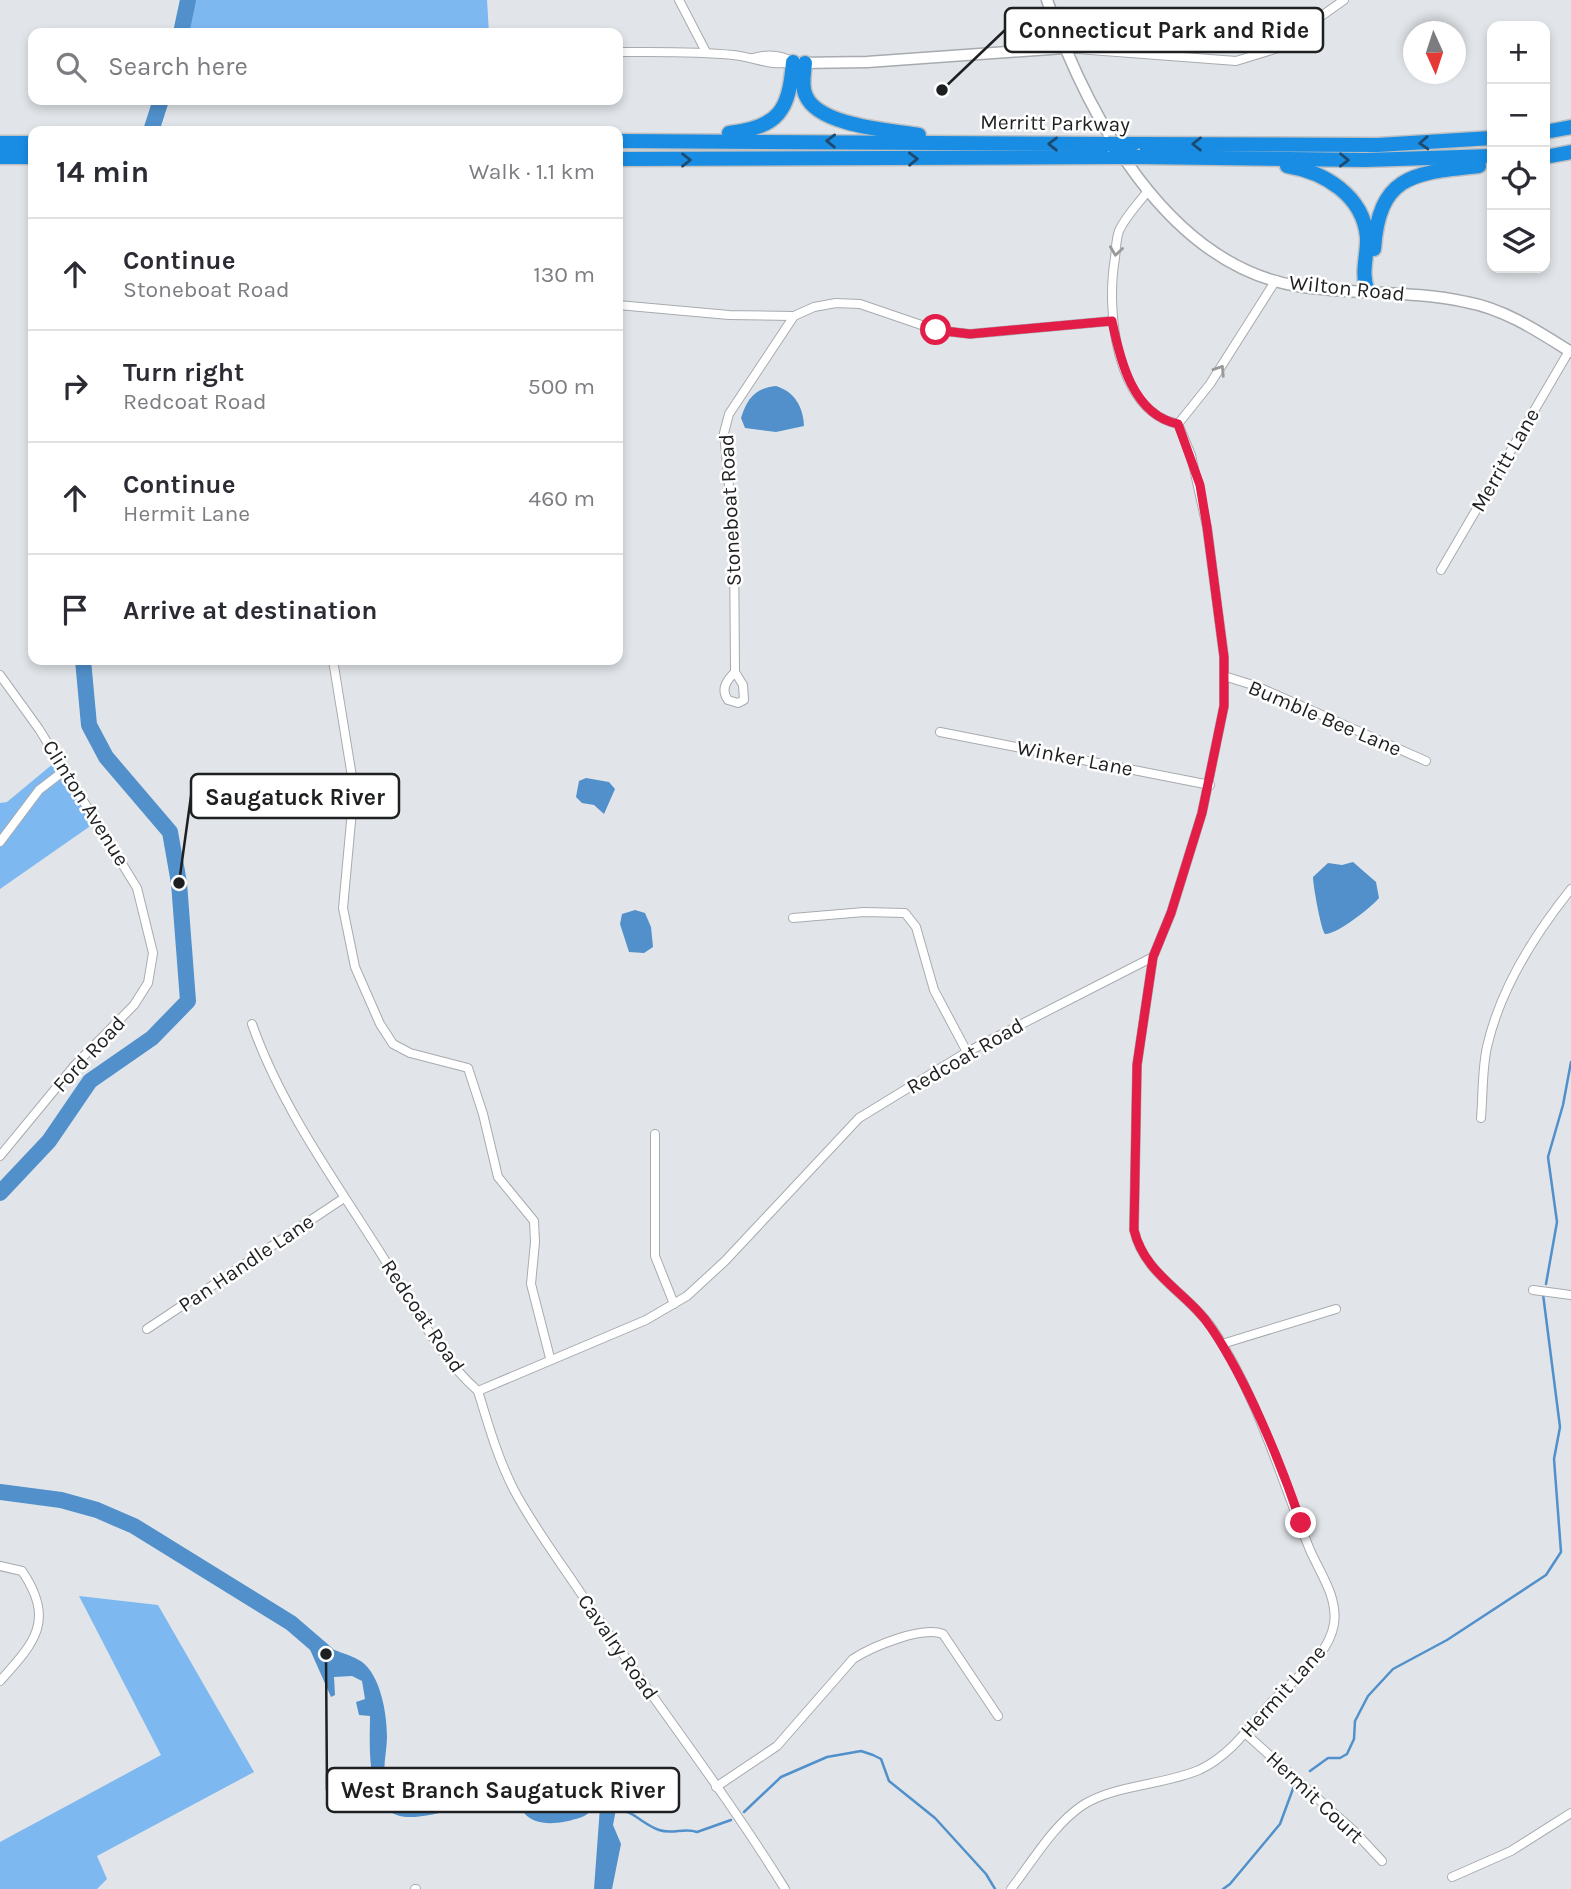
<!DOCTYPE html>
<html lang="en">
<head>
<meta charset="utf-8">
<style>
  body { margin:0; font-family:Karla,sans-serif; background:#f7f7f7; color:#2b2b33 }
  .controls { position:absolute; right:21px; top:21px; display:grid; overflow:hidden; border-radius:14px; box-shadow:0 4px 10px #0003 }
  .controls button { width:63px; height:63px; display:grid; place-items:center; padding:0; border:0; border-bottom:2px solid #e1e1e2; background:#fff; color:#2b2b33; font:35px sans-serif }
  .compass { position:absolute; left:1403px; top:21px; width:63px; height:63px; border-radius:50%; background:#fff; box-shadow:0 4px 10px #0003; rotate:177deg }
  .stop { position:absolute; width:21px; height:21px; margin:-16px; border:5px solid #e11d48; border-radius:50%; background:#fff }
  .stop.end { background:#e11d48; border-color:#fff; box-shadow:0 2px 7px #0008 }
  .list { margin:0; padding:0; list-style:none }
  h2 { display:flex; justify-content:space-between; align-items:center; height:91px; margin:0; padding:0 28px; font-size:30px }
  h2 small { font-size:23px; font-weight:400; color:#7c7c81 }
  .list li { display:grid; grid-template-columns:46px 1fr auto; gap:21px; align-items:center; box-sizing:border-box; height:112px; padding:0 28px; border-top:2px solid #e1e1e2 }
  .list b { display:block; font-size:26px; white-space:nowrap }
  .list p { margin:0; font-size:23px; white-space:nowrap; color:#7c7c81 }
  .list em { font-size:23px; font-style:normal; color:#7c7c81 }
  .icon { flex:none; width:38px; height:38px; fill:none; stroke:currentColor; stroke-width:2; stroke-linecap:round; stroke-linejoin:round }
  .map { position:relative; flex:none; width:1571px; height:1889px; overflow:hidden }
  .search { position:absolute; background:#fff; box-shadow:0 4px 10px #0003; left:28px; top:28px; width:595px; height:77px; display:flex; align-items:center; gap:18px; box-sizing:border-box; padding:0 24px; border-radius:14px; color:#7c7c81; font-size:26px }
  .panel { position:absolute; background:#fff; box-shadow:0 4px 10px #0003; left:28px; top:126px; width:595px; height:539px; border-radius:14px }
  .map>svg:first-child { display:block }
</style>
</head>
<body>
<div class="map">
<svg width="1571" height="1889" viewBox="0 0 1571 1889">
  <rect width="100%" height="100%" fill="#e1e5e9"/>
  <g fill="#7db8f0">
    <polygon points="187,0 487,0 489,33 185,33"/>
    <polygon points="60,758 99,820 0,889 0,803 7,802"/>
    <polygon points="79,1596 158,1605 254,1772 97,1856 107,1879 97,1889 0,1889 0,1842 161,1755"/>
  </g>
  <g fill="#5190cb">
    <path d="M776 386C795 392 803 407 804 426L776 432 745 428 741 418C747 399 755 388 776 386Z"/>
    <polygon points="586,778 609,782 615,789 604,814 594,805 582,803 576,797 579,781"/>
    <path d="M1353 862 1376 882 1379 898C1372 907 1336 935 1325 934 1321 930 1313 885 1313 877L1328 863 1342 865Z"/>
    <polygon points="635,910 645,913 651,927 653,947 644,953 629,952 620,924 622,914"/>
    <path d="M318 1640C332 1654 358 1653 369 1669 382 1686 387 1716 387 1737 387 1756 378 1779 393 1795 427 1814 460 1778 493 1773L502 1775 503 1783 482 1787 462 1799 455 1811C439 1812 422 1818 406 1817 364 1814 370 1744 370 1716L359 1715 356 1702 365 1699 362 1681 352 1676 334 1677 335 1695 331 1697 308 1645Z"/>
    <path d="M520 1778 608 1795 616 1809 613 1825 621 1844 612 1889H594L600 1807C592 1807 590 1814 582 1817 545 1830 510 1825 520 1778Z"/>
  </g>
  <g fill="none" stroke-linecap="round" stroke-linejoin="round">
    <g stroke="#5190cb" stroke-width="2.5">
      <polyline points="1546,1284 1557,1222 1548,1157 1563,1105 1571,1062"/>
      <polyline points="1310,1771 1328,1758 1340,1758 1347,1754 1354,1739 1355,1721 1368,1696 1393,1669 1447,1640 1546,1575 1561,1552 1554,1459 1560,1427 1543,1294"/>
      <path d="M615 1809C633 1810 642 1824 659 1830 673 1835 684 1827 697 1832L731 1820"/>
      <polyline points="744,1812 781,1777 827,1757 861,1751 873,1755 881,1759 889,1781 935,1818 986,1874 995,1889"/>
      <polyline points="1223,1889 1230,1884 1280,1824 1294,1786"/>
    </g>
    <g stroke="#5190cb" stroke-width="16">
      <polyline points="181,33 188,0"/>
      <polyline points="151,131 161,100"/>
      <polyline points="0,1193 49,1141 90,1081 152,1038 188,1001 179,883 170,832 106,757 89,725 83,660"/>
      <polyline points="0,1492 61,1500 97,1510 134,1526 291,1623 327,1654"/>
      <polyline points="483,1781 494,1781 517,1792 532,1785 536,1787"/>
    </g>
    <g stroke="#a7abaf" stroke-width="10">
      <g id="minor">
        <polyline points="679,0 706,52"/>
        <polyline points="1064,48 1236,61 1275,49 1344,0"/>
        <path d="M618 52C656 52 695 51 733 55 754 57 771 67 793 62"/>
        <path d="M753 58C767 54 780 54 793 62"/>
        <path d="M1147 192C1138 204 1125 217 1119 231 1116 239 1116 249 1115 258 1106 309 1115 411 1178 424"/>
        <polyline points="618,305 729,315 794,316"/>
        <polyline points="1178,424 1210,384 1276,280"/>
        <polyline points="1441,570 1569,351"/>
        <polyline points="333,660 354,789 343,908 355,967 380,1024 393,1044 410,1053 468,1068 483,1114 498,1177 534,1221 535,1242 531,1284 550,1358"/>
        <path d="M735 672C727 680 720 689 728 700L738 703 744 700 743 685 735 672 734 540 724 433 729 414 794 316 814 307 836 303 860 304 936 330 970 334 1112 321"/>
        <polyline points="0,675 39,729 137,888 153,953 148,983 134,1005 75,1065 0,1156"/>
        <polyline points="1224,676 1256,686 1426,761"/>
        <polyline points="940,732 1210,785"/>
        <polyline points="0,842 39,790 65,770"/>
        <polyline points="793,918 864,912 905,913 916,927 934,990 967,1052"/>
        <path d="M252 1024C283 1112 340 1187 388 1265 415 1308 440 1358 478 1391"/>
        <path d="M1481 1118C1483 1095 1482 1069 1487 1047 1500 989 1535 934 1571 889"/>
        <polyline points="655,1134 655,1256 674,1304"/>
        <polyline points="1533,1290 1571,1295"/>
        <polyline points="147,1329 344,1198"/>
        <polyline points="1222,1344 1336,1309"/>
        <polyline points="478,1391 646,1320 687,1296 725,1261 859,1118 967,1052 1153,957"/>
        <path d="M478 1391C488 1424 498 1459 514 1490 533 1526 558 1559 580 1592 647 1692 722 1787 785 1889"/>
        <path d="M0 1566 22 1571C56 1621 34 1643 0 1681"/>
        <polyline points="1246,1734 1355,1832 1382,1861"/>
        <path d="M716 1787 777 1746 853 1659C873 1646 922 1626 943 1634L998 1716"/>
        <polyline points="1452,1877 1511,1851 1571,1813"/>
        <polyline points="415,1889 416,1889"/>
        <path d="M1011 1889C1032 1862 1054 1824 1083 1805 1114 1785 1164 1785 1199 1770 1229 1756 1248 1729 1269 1705 1291 1680 1328 1659 1334 1624 1338 1597 1320 1573 1310 1550 1280 1477 1257 1394 1212 1328 1187 1292 1144 1275 1134 1230L1137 1065 1153 957 1171 913 1202 813 1224 706V657L1207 527 1191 455 1178 424"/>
      </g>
    </g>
    <g stroke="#a7abaf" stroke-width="13">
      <g id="secondary">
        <path d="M1047 0C1087 114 1166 264 1297 286 1353 295 1411 290 1466 302 1505 309 1539 332 1571 352"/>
        <polyline points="799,63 867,62 1064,48"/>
      </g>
    </g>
    <g stroke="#c0c0c1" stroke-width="17">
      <g id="motorway">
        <path d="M805 63C804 74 801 86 806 96 819 126 890 130 919 135"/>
        <polyline points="1545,132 1571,127"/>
        <path d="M729 133C779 127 789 111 793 62"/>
        <polyline points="618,141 1108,144"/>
        <polyline points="0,143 33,143"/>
        <polyline points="1133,144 1378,145 1492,138"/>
        <polyline points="0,157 33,157"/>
        <polyline points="1140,157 1365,160 1492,156"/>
        <polyline points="1545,157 1571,152"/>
        <polyline points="618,159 1113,157"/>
        <path d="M1287 166C1324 172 1363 195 1367 237 1368 255 1360 274 1368 291"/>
        <path d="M1374 249C1379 173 1416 173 1479 166"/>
      </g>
    </g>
    <use href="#minor" stroke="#fff" stroke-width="8"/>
    <use href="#secondary" stroke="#fff" stroke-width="10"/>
    <use href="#motorway" stroke="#198de4" stroke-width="14"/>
    <g stroke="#c0c0c1" stroke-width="17" stroke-linecap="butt">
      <g id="motorway-bridge">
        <polyline points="1108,144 1133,144"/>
        <polyline points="1113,157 1140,157"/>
      </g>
    </g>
    <use href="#motorway-bridge" stroke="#198de4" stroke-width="14"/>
  </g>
  <defs><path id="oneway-chevron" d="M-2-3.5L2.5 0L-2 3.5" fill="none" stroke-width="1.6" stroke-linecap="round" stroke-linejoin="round" transform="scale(1.75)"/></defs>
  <g stroke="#1c4b6f">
    <use href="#oneway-chevron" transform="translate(831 141) rotate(-179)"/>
    <use href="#oneway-chevron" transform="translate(1424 143) rotate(177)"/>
    <use href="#oneway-chevron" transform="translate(1053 144) rotate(-179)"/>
    <use href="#oneway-chevron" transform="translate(1197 144) rotate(-180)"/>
    <use href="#oneway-chevron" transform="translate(913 159) rotate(-1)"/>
    <use href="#oneway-chevron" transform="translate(686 160)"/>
    <use href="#oneway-chevron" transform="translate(1344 160) rotate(1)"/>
  </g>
  <g stroke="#9a9a9b">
    <use href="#oneway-chevron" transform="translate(1116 251) rotate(98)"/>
    <use href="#oneway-chevron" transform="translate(1220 370) rotate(-57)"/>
  </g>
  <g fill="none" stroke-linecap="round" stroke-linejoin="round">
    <path stroke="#e11d48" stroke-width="9" d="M936 330 970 334 1112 321C1120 360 1133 415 1178 424L1200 485 1207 527 1224 657V706L1202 813 1171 913 1153 957 1137 1065 1134 1230C1145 1276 1188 1292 1212 1329 1247 1381 1281 1463 1301 1523"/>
  </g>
  <g text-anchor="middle" stroke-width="5" stroke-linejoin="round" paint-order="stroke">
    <g font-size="21" fill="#1e1f21" stroke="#fff">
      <text transform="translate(1055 123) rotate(1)" y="7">Merritt Parkway</text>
      <text transform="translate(1347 288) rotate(6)" y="7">Wilton Road</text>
      <text transform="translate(1505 460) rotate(-60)" y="7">Merritt Lane</text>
      <text transform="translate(730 510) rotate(-93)" y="7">Stoneboat Road</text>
      <text transform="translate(1325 718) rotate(23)" y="7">Bumble Bee Lane</text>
      <text transform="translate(1075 758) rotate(11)" y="7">Winker Lane</text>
      <text transform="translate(86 803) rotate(58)" y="7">Clinton Avenue</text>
      <text transform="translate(89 1054) rotate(-47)" y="7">Ford Road</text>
      <text transform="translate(965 1056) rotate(-30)" y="7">Redcoat Road</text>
      <text transform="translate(246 1263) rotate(-34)" y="7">Pan Handle Lane</text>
      <text transform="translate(423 1316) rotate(56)" y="7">Redcoat Road</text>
      <text transform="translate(618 1647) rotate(55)" y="7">Cavalry Road</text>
      <text transform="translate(1283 1691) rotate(-48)" y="7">Hermit Lane</text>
      <text transform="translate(1315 1797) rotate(43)" y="7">Hermit Court</text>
    </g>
  </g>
  <path fill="none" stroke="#1e1f21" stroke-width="2.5" d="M942 90L1005 30M179 883L191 796M326 1654L327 1790"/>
  <g fill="#1e1f21" stroke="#fff" stroke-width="2.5">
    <circle cx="942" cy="90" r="7"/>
    <circle cx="179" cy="883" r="7"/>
    <circle cx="326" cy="1654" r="7"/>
  </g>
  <g fill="#fff" stroke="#1e1f21" stroke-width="2.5">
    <rect x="1005" y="8" width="318" height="44" rx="7"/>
    <rect x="191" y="774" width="208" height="44" rx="7"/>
    <rect x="327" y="1768" width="352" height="44" rx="7"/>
  </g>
  <g font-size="23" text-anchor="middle" font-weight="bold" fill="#1e1f21">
    <text x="1164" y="38">Connecticut Park and Ride</text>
    <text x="295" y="805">Saugatuck River</text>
    <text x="503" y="1798">West Branch Saugatuck River</text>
  </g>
</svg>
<div class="controls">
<button>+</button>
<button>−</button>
<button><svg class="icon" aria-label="locate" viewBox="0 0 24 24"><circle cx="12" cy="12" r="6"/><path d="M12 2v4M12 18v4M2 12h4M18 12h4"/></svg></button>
<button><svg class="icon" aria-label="layers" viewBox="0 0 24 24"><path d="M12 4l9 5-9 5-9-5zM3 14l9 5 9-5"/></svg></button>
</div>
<svg class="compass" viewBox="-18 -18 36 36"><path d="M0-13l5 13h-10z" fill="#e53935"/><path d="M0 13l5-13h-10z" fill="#7c7c81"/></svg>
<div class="stop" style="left:936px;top:330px"></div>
<div class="stop end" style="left:1301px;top:1523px"></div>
<div class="search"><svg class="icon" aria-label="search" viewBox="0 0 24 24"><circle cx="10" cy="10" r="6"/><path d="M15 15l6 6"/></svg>Search here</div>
<section class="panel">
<h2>14 min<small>Walk · 1.1 km</small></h2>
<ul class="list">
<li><svg class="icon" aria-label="ahead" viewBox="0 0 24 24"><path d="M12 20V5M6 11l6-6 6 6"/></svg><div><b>Continue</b><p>Stoneboat Road</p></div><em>130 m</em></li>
<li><svg class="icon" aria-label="right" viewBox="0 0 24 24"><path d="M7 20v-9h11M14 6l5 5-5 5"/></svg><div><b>Turn right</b><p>Redcoat Road</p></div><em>500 m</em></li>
<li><svg class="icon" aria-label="ahead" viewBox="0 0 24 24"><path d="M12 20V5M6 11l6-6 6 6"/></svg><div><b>Continue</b><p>Hermit Lane</p></div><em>460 m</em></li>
<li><svg class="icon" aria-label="arrive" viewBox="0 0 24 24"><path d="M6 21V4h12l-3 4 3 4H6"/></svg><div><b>Arrive at destination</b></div></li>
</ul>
</section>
</div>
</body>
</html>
